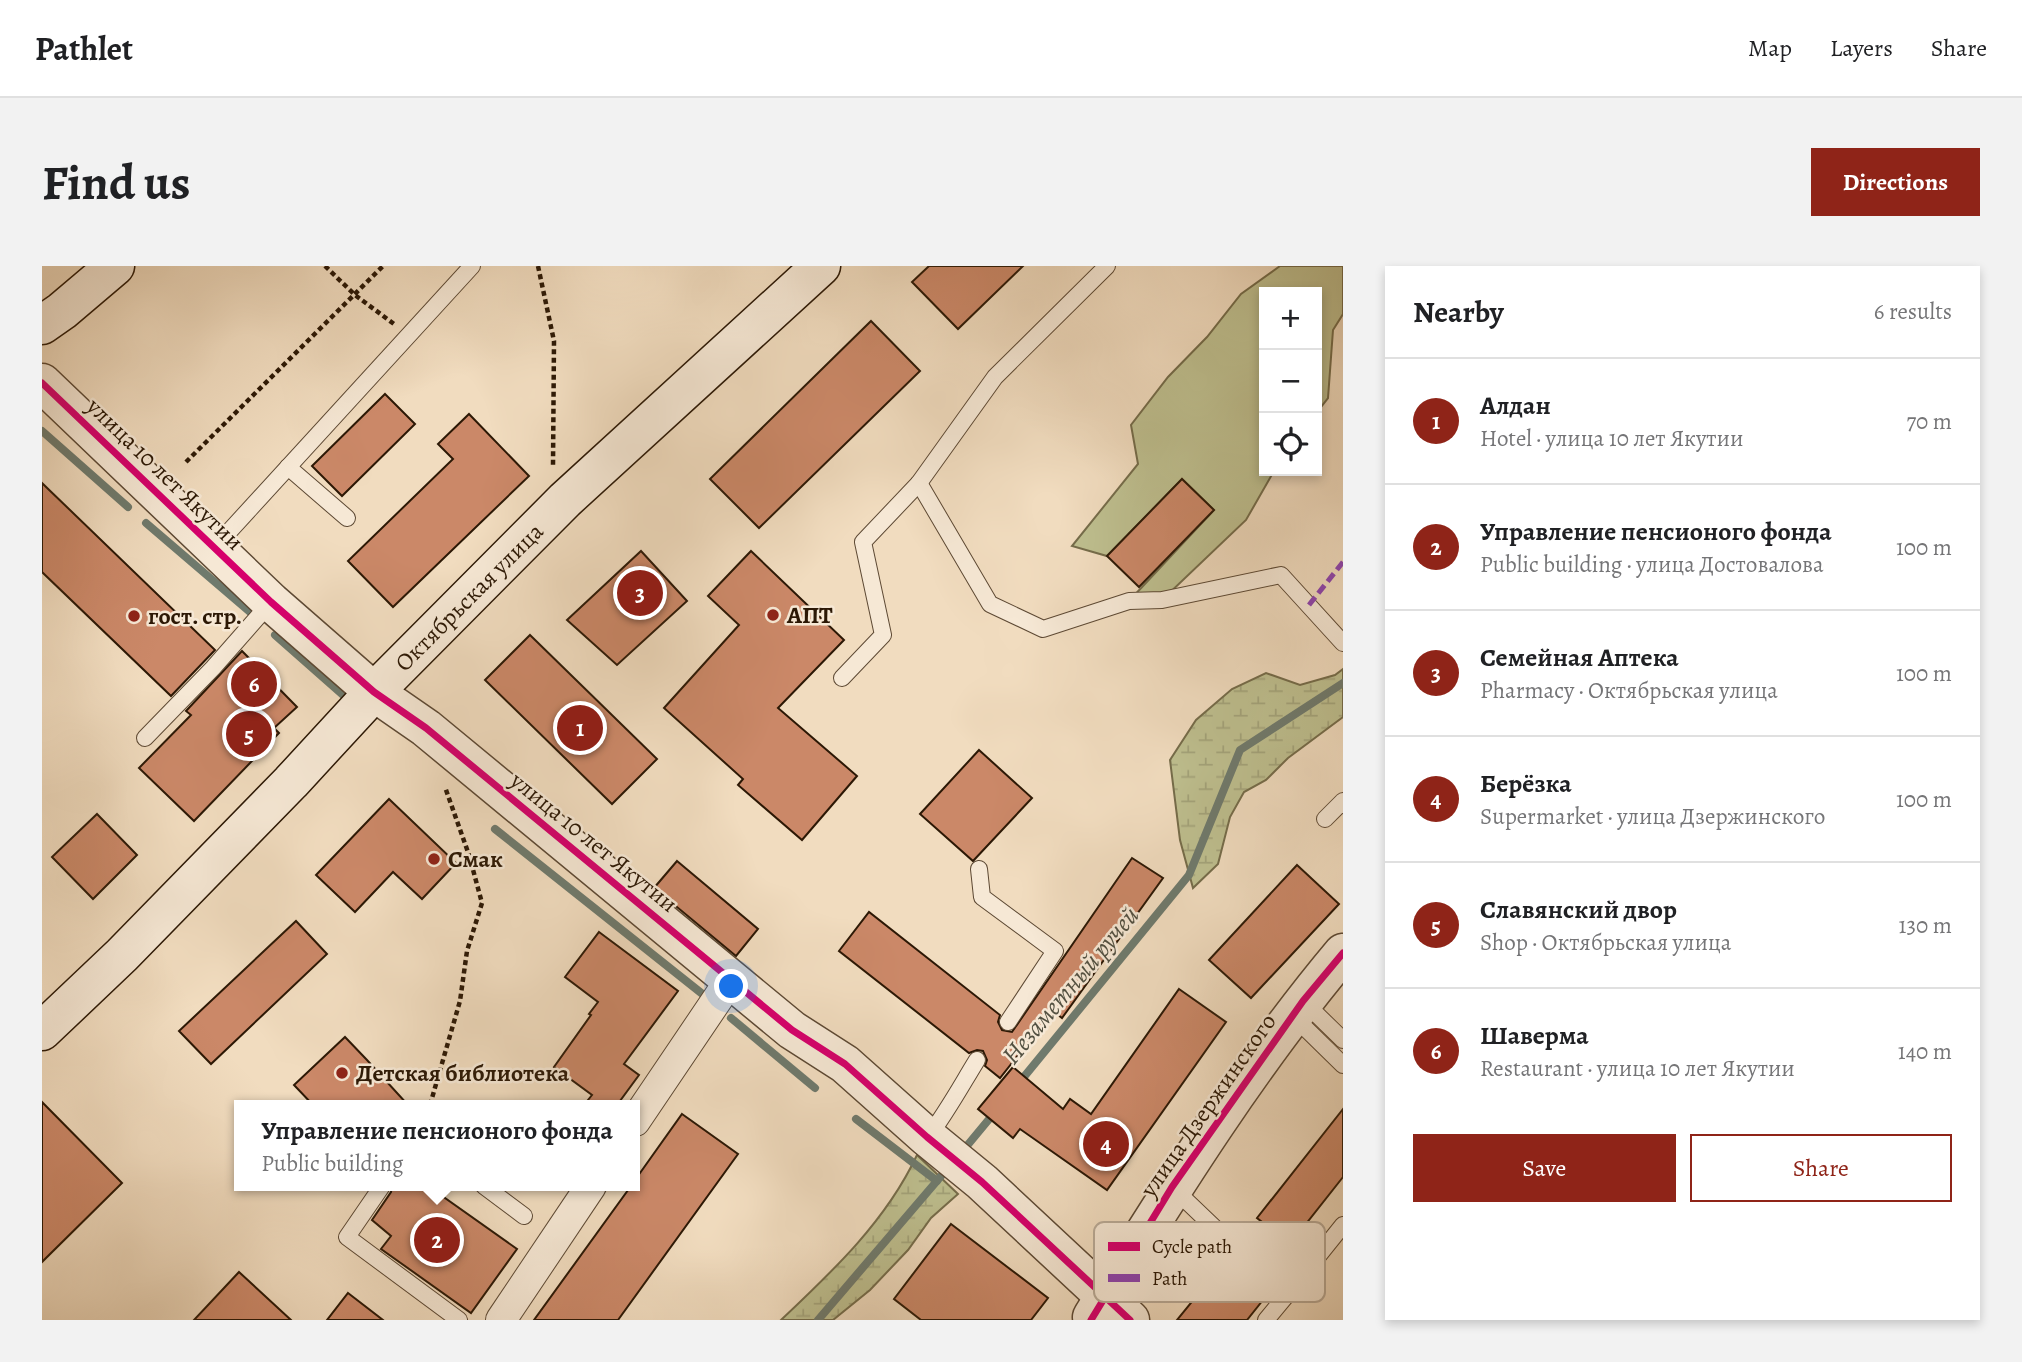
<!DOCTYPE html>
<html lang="en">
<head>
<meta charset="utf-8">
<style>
  body { margin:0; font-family:Alegreya,serif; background:#f2f2f2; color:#202124 }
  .controls { position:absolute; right:21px; top:21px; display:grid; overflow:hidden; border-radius:0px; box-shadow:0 4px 10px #0003 }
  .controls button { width:63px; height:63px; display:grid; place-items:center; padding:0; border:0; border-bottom:2px solid #e0e0e0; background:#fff; color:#202124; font:35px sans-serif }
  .you { position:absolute; left:690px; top:721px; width:24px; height:24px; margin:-18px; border:5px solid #fff; border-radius:50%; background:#1a73e8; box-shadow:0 0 0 10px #1a73e833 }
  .badge { display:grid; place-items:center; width:46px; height:46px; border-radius:50%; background:#8f2418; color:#fff; font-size:23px; font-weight:700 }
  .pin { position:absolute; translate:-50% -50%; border:4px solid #fff; box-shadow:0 2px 7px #0006 }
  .popup { position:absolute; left:192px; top:834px; width:406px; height:91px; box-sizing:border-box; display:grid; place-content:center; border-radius:0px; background:#fff; filter:drop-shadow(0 2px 5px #0005); font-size:23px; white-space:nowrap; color:#757577 }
  .popup b { font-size:26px; color:#202124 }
  .popup::after { content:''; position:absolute; left:50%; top:100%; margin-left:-14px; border:14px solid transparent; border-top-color:#fff }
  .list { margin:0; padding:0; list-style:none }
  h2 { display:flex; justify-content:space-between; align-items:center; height:91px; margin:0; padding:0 28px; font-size:30px }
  h2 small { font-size:23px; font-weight:400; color:#757577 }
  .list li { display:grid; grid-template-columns:46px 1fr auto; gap:21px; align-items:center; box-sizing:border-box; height:126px; padding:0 28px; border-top:2px solid #e0e0e0 }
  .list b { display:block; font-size:26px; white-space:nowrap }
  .list p { margin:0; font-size:23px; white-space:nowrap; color:#757577 }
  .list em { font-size:23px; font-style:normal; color:#757577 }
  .actions { display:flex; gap:14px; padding:21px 28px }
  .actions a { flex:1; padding:16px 0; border:2px solid #8f2418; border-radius:0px; text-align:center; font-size:24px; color:#8f2418 }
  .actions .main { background:#8f2418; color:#fff }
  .icon { flex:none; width:38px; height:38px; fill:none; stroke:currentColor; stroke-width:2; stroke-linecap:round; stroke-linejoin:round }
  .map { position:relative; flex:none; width:1301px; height:1054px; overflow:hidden; border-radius:0px }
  header { display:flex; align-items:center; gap:42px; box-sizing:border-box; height:98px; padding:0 35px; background:#fff; border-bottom:2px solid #e0e0e0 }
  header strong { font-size:33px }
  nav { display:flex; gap:38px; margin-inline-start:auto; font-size:24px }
  .intro { display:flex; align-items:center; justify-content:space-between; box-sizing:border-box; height:168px; padding:0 42px }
  h1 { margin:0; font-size:49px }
  .button { padding:18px 32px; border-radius:0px; background:#8f2418; color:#fff; font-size:24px; font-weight:700 }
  main { display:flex; gap:42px; padding:0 42px }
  aside { flex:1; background:#fff; border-radius:0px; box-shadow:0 4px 10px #0003 }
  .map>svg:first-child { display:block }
</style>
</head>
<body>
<header>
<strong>Pathlet</strong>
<nav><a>Map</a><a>Layers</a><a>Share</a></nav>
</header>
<div class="intro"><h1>Find us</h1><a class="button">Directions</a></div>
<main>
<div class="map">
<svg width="1301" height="1054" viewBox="0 0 1301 1054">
  <defs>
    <pattern id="wetland-marsh" width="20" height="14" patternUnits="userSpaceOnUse" patternTransform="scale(1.75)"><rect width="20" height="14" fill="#bebf8f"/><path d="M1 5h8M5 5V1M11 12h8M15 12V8" fill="none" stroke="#a3a37a"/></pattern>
  </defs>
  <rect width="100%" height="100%" fill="#f1dcbf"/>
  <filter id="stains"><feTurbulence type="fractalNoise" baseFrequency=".00286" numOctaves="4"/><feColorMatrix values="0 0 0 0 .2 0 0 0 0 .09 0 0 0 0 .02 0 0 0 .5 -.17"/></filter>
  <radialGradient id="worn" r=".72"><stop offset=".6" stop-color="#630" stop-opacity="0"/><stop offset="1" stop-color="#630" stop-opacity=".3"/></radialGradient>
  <polygon fill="#bebf8f" stroke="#756c4a" stroke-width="2" points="1238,0 1301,0 1301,48 1291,64 1286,132 1275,146 1275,26 1222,26 1222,205 1232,205 1204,254 1120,334 1087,335 1172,244 1140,213 1065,290 1030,280 1096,198 1089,159 1126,111 1165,71 1199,28"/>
  <g fill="url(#wetland-marsh)" stroke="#756c4a" stroke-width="2">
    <polygon points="1301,403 1301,451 1246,492 1224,514 1202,526 1188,551 1176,598 1151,622 1138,574 1128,494 1154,454 1190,423 1224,407 1258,419 1293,409"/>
    <path d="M875 889 916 928 889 952 866 984 828 1024 791 1054H739C791 1005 844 955 875 889Z"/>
  </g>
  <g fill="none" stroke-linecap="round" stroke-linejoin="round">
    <g stroke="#6f7a6d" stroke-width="8">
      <polyline points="0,165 86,241"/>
      <polyline points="104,257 215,352"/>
      <polyline points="233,369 309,436"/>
      <polyline points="453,563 663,730"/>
      <polyline points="689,752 773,822"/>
      <polyline points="977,817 1147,609 1198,484 1301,417"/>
      <polyline points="814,853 895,915"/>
      <polyline points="919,887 953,846"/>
      <polyline points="776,1054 906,902"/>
    </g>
  </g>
  <g fill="#cb8868" stroke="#2c1805" stroke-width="2">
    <polygon points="887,0 981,0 916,63 870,16"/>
    <polygon points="829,55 878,105 717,262 668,213"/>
    <polygon points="343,128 373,158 300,230 270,200"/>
    <polygon points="427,148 487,210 351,341 306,295 411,193 396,178"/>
    <polygon points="1140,213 1172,244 1097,321 1065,290"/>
    <polygon points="0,217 173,384 129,430 0,306"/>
    <polygon points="599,285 645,335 575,399 525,354"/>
    <polygon points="709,285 802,374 736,442 815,510 760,574 696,519 701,513 622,442 697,359 666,330"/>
    <polygon points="488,369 615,493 570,538 443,414"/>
    <polygon points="200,385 255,441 232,462 237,467 152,555 97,502 149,449 144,445"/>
    <polygon points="937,484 990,532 931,595 878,548"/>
    <polygon points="347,533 414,597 380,633 351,606 313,646 274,609"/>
    <polygon points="55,548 95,589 51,633 10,591"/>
    <polygon points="1090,592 1121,612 1020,752 1011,745 958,812 943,800 945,794 941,785 935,784 927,787 797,685 827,646 958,749 956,756 960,764 970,766"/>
    <polygon points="635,595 716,663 694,690 612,622"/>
    <polygon points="1255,599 1297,638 1209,732 1167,694"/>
    <polygon points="254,655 285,688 169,798 137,765"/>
    <polygon points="557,666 636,725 582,798 597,809 575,839 542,839 550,829 512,801 549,749 547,748 556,736 523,711"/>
    <polygon points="1137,723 1184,756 1065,924 978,863 971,872 936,843 971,801 1021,843 1028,833 1049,848"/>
    <polygon points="303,771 325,794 366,839 271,839 252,819"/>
    <polygon points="0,836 80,917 0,996"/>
    <polygon points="1301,843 1301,911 1248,978 1215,952"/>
    <polygon points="640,848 696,888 576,1054 492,1054 589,920 593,920 593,914"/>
    <polygon points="350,920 386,920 475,983 429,1047 339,983 349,970 330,954 349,926"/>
    <polygon points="909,958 1006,1032 989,1054 879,1054 852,1033"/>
    <polygon points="1179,1000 1221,1034 1205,1054 1135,1054"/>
    <polygon points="197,1006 249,1054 152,1054"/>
    <polygon points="306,1027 341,1054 285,1054"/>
  </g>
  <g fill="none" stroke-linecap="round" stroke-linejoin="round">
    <g stroke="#5d4934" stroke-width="18">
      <g id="service">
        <polyline points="246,201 305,252"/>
        <polyline points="877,217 948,338 1001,363 1087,335 1120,334 1239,309 1301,377"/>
        <polyline points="172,282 430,0"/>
        <polyline points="800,412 841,369 821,276 877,217 953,111 1065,0"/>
        <polyline points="103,472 171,402 229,336"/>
        <polyline points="1283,553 1301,535"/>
        <polyline points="937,603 940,631 1013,685 966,756"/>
        <polyline points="1261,735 1301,774"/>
        <polyline points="1251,750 1301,799"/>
        <path d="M886 871C905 846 919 820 935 794"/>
        <polyline points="340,920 305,971 417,1054"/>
        <polyline points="442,920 482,950"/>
        <polyline points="1132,923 1244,1030 1224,1054"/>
        <polyline points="1244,1030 1301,959"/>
      </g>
    </g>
    <g stroke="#5d4934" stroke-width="32">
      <g id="minor">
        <polyline points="593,855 689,713"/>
        <polyline points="459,1054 549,920"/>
      </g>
    </g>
    <g stroke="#5d4934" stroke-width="41">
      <g id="tertiary">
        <polyline points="0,117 229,336 332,426 384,462 750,764 803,798 885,871 940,916 1088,1054"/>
        <path d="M1050 1051C1128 926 1206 800 1301 687"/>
      </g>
    </g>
    <g stroke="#2c1805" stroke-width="41">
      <g id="secondary">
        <polyline points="0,59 20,45 73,0"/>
        <polyline points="0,765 80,689 249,516 332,426 523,234 779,0"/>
      </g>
    </g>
    <g stroke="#2c1805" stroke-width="4.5" stroke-dasharray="5 3.5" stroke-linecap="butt">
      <polyline points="283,0 313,29 352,58"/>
      <polyline points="496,0 512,75 511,200"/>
      <polyline points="144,196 341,0"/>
      <polyline points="388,839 418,735 425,685 440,637 427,589 403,521"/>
    </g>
    <use href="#service" stroke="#f6e8d5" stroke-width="16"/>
    <use href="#minor" stroke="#f6e8d5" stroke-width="30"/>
    <use href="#tertiary" stroke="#f6e8d5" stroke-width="38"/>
    <use href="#secondary" stroke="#f6e8d5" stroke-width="38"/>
    <polyline stroke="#8e44ad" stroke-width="5" stroke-dasharray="10 5" stroke-linecap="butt" points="1267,339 1301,296"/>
    <g stroke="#f6e8d5" stroke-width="11">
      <g id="cycleway">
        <polyline points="0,117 229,336 332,426 384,462 750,764 803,798 885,871 940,916 1088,1054"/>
        <polyline points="1049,1054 1130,921 1261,735 1301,687"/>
      </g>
    </g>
    <use href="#cycleway" stroke="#d6006c" stroke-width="7"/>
  </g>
  <g fill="#8f2418" stroke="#f6e8d5" stroke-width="2.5">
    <circle cx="731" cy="349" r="7"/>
    <circle cx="92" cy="350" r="7"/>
    <circle cx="392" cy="593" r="7"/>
    <circle cx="300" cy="807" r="7"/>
  </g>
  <g text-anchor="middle" stroke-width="5" stroke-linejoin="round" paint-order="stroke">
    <g font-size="24" fill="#2c1805" stroke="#f6e8d5">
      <text transform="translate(123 208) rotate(44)" y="8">улица 10 лет Якутии</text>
      <text transform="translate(427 331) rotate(-45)" y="8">Октябрьская улица</text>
      <text transform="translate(552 576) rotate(39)" y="8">улица 10 лет Якутии</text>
      <text transform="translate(1166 839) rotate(-55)" y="8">улица Дзержинского</text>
    </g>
    <g font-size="24" font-weight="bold" fill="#2c1805" stroke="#f6e8d5" text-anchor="start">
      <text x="745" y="357">АПТ</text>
      <text x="106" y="358">гост. стр.</text>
      <text x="406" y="601">Смак</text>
      <text x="314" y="815">Детская библиотека</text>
    </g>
    <g font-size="26" font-style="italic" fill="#535142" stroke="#f6e8d5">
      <text transform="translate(1028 719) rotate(-50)" y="9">Незаметный ручей</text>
    </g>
  </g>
  <rect x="1052" y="956" width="231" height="80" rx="10" fill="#f6e8d5" stroke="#b9aa97" stroke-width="2"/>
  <rect x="1066" y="976" width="32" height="9" fill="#d6006c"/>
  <rect x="1066" y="1008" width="32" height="8" fill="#8e44ad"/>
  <g font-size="19" fill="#2c1805">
    <text x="1110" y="987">Cycle path</text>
    <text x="1110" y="1019">Path</text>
  </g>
  <rect width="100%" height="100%" filter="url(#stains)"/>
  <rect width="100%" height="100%" fill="url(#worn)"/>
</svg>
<div class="controls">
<button>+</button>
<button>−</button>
<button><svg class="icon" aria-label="locate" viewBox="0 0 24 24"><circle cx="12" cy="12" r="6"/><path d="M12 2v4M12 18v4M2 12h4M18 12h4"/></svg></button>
</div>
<div class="you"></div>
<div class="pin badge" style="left:538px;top:462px">1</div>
<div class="pin badge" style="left:395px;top:974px">2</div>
<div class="popup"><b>Управление пенсионого фонда</b>Public building</div>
<div class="pin badge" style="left:598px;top:327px">3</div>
<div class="pin badge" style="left:1064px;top:878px">4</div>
<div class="pin badge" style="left:207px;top:468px">5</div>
<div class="pin badge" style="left:212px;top:418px">6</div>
</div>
<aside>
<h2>Nearby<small>6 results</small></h2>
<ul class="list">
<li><span class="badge">1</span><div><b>Алдан</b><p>Hotel · улица 10 лет Якутии</p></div><em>70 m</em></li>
<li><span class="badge">2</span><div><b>Управление пенсионого фонда</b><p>Public building · улица Достовалова</p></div><em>100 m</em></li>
<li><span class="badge">3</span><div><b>Семейная Аптека</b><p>Pharmacy · Октябрьская улица</p></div><em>100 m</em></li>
<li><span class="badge">4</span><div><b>Берёзка</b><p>Supermarket · улица Дзержинского</p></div><em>100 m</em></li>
<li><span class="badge">5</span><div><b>Славянский двор</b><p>Shop · Октябрьская улица</p></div><em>130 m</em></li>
<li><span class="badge">6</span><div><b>Шаверма</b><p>Restaurant · улица 10 лет Якутии</p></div><em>140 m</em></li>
</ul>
<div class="actions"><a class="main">Save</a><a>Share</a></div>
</aside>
</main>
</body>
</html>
